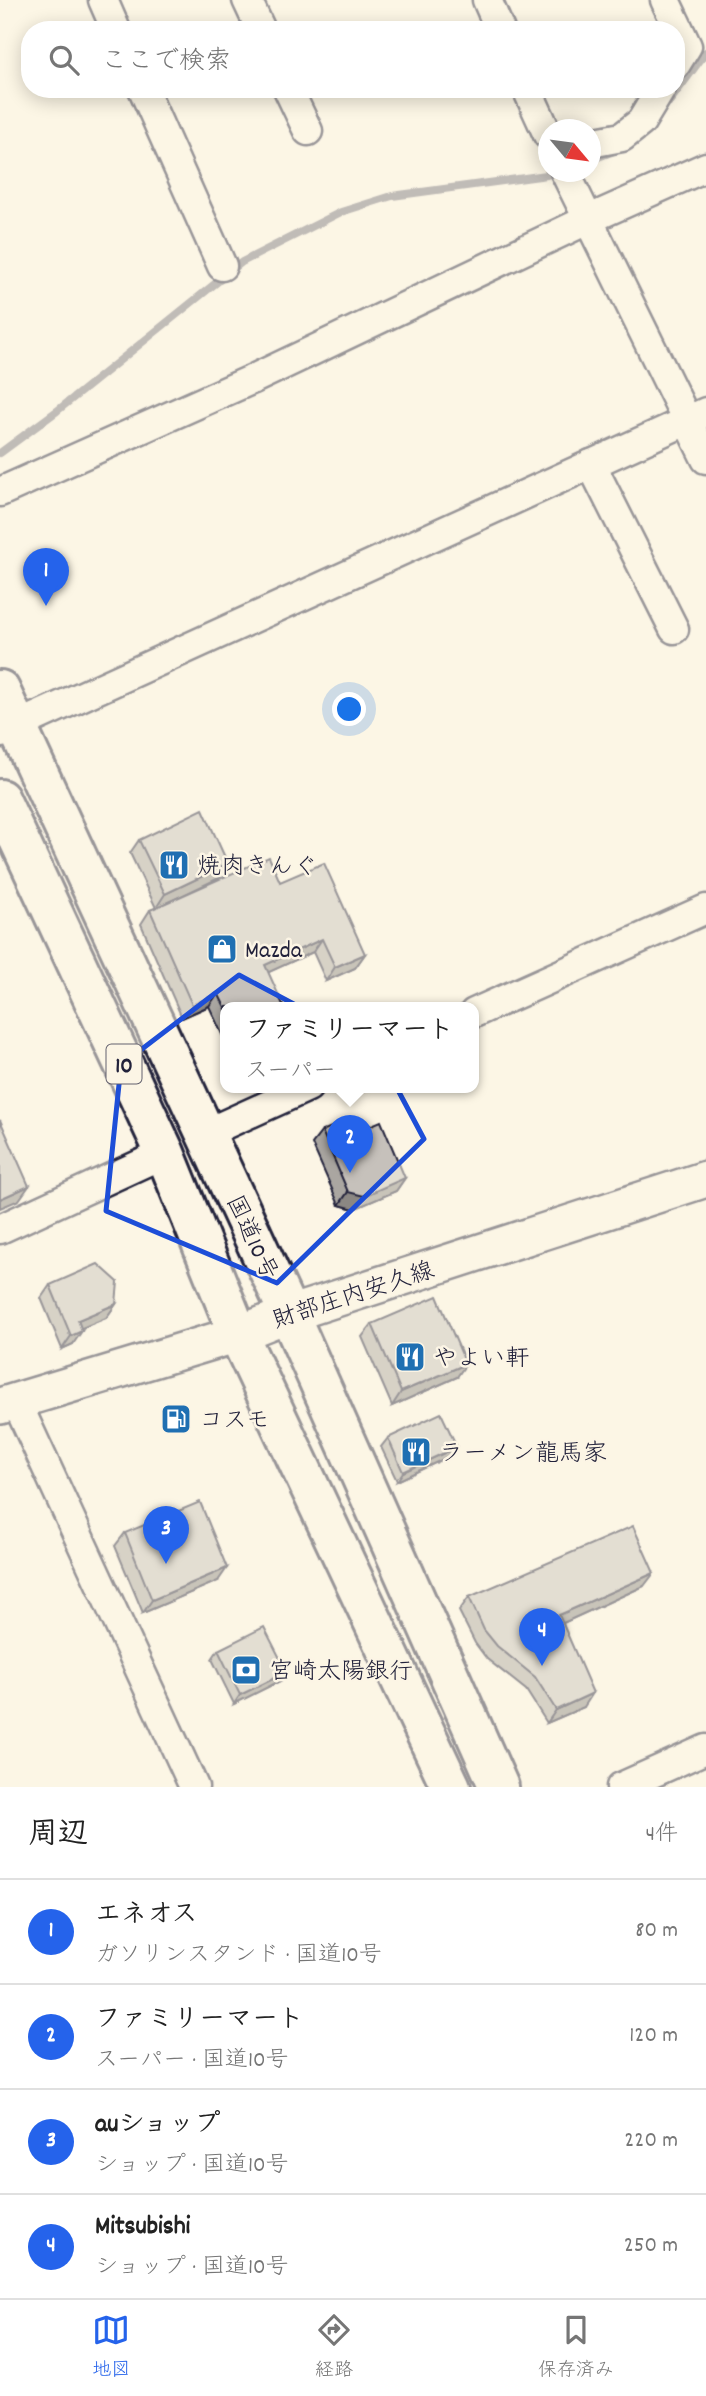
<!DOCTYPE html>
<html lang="ja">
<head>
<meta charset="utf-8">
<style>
  body { margin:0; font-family:Dekko,"Klee One",sans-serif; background:#f2f2f2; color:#222 }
  .compass { position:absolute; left:538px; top:119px; width:63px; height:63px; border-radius:50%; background:#fff; box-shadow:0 4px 18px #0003; rotate:119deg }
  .you { position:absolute; left:350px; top:710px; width:24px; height:24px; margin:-18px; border:5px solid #fff; border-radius:50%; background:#1a73e8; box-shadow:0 0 0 10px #1a73e833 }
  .badge { display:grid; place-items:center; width:46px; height:46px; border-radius:50%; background:#2563eb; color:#fff; font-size:23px; font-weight:700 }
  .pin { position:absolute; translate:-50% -58px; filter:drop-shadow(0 2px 4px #0008) }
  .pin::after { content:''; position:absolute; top:37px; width:24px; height:21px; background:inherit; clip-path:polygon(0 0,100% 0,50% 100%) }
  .popup { position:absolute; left:220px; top:1002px; width:259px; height:91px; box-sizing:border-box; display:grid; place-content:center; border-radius:14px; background:#fff; filter:drop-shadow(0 2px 5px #0005); font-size:23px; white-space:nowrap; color:#767676 }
  .popup b { font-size:26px; color:#222 }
  .popup::after { content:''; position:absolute; left:50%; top:100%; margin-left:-14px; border:14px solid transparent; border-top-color:#fff }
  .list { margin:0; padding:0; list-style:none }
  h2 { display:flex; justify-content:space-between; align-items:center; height:91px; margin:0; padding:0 28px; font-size:30px }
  h2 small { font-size:23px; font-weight:400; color:#767676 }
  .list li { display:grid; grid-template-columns:46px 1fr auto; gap:21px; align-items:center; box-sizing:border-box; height:105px; padding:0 28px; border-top:2px solid #e0e0e0 }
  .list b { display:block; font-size:26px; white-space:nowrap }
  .list p { margin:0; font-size:23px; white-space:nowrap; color:#767676 }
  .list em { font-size:23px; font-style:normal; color:#767676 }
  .icon { flex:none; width:38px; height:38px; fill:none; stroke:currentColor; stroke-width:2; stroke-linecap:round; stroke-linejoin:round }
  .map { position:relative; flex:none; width:706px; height:1787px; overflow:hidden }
  .search { position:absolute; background:#fff; box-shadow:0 4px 18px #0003; left:21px; right:21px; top:21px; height:77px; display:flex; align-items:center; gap:18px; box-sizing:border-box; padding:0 24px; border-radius:28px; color:#767676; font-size:26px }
  .sheet { height:511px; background:#fff }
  nav { display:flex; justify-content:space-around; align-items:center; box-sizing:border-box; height:98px; border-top:2px solid #e0e0e0; background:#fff; font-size:19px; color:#767676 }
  nav a { display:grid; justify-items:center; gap:4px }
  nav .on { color:#2563eb }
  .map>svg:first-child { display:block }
</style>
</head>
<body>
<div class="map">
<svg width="706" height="1787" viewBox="0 0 706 1787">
  <rect width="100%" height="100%" fill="#fcf5e5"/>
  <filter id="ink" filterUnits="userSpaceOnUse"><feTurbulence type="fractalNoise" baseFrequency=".0143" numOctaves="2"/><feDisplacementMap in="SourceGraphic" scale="14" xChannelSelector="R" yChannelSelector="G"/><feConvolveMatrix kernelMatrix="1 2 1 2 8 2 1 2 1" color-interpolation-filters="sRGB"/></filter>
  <g filter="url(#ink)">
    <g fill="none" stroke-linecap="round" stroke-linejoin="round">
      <g stroke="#78757e" stroke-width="8">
        <polyline points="669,102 706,52"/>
        <polyline points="590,160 617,150"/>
        <polyline points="0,453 57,411 242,262 341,212 392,196 547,175 558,172"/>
      </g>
      <g stroke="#22223b" stroke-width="33">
        <g id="minor">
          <polyline points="103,0 116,30"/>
          <polyline points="247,0 261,30"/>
          <polyline points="487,0 500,30"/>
          <polyline points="665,0 687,46 676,64"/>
          <polyline points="143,89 222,266"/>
          <polyline points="288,89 308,131"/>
          <polyline points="527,89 548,135"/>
          <polyline points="590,143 622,137 641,122 661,89"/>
          <polyline points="565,172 706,459"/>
          <polyline points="591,464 674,629"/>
          <polyline points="0,492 251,380 587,220 706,167"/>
          <polyline points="1,733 706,412"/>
          <polyline points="474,1013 706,909"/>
          <polyline points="204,1134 308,1087"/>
          <polyline points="0,1229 165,1153"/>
          <polyline points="16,1401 194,1787"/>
          <polyline points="621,1787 706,1749"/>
        </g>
      </g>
      <g stroke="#22223b" stroke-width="40">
        <polyline id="major" points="0,1406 238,1334 289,1314 706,1179"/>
      </g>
      <g stroke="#22223b" stroke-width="44">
        <g id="highway">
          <polyline points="0,690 289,1314 499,1787"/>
          <polyline points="0,799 165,1153 238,1334 451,1787"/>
        </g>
      </g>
      <use href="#minor" stroke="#fcf5e5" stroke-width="28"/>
      <use href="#major" stroke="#fcf5e5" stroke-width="35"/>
      <use href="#highway" stroke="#fcf5e5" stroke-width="38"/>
    </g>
    <g fill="#aaa6a1" stroke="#22223b" stroke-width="2">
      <polygon points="139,840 228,864 219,878 156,908 130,853"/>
      <polygon points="280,882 365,954 355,968 326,981 313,952 268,972 226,1007 226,1043 209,1006 182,1018 141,924 150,910"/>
      <polygon points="322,1131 355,1132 405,1178 396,1191 354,1209 339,1205 312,1144"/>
      <polygon points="50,1285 116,1304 106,1318 81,1328 73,1344 62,1349 41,1298"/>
      <polygon points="372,1324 457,1377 392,1406 362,1337"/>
      <polygon points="388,1438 457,1447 450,1456 397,1481 381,1447"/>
      <polygon points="125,1533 218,1581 143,1613 115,1546"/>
      <polygon points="644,1586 563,1623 584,1707 547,1723 526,1690 487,1659 475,1643 459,1611 469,1597"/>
      <polygon points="218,1650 280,1681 234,1704 212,1659"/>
    </g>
    <g fill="#8b8783" stroke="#22223b" stroke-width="2">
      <polygon points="228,864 219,878 156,908 165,894"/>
      <polygon points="322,939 313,952 256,978 265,965"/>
      <polygon points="365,954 355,968 326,981 335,967"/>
      <polygon points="218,993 209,1006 182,1018 192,1005"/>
      <polygon points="405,1178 396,1191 354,1209 339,1205 348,1192"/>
      <polygon points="29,1186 19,1200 0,1208 0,1199"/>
      <polygon points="116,1304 106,1318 70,1333 78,1320"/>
      <polygon points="82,1331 73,1344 62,1349 71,1336"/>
      <polygon points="466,1364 457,1377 392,1406 401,1392"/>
      <polygon points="457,1447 450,1456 397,1481 403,1472"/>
      <polygon points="227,1568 218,1581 143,1613 152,1600"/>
      <polygon points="654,1573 644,1586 550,1629 559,1615"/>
      <polygon points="287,1672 280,1681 234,1704 240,1695"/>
      <polygon points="593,1693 584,1707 547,1723 556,1710"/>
    </g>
    <g fill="#c6c1bb" stroke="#22223b" stroke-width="2">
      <polygon points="203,809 228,864 165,894 139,840"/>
      <polygon points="269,857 280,882 324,863 365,954 335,967 322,939 265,965 284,1007 226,1007 226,1009 218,993 192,1005 150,910"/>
      <polygon points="350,1119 355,1132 381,1121 405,1178 364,1196 348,1192 322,1131"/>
      <polygon points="0,1120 29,1186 0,1199"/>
      <polygon points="98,1264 118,1282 116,1304 78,1320 82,1331 71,1336 50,1285"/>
      <polygon points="437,1296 466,1364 401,1392 372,1324"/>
      <polygon points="441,1413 457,1447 403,1472 388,1438"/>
      <polygon points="200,1502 227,1568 152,1600 125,1533"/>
      <polygon points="633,1526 654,1573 559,1615 593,1693 556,1710 535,1677 497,1646 484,1630 469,1597"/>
      <polygon points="264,1627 287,1672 240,1695 218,1650"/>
    </g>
  </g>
  <path d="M0 0H706V1787H0ZM239 975 375 1047 424 1139 277 1283 106 1211 121 1065Z" fill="#fcf5e5" fill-opacity=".55" fill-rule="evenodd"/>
  <path fill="none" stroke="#1d4ed8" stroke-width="5" stroke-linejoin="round" d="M239 975 375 1047 424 1139 277 1283 106 1211 121 1065Z"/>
  <defs>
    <g id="restaurant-square" transform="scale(1.575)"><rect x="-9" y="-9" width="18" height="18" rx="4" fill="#1f6fb2" stroke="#fcf5e5"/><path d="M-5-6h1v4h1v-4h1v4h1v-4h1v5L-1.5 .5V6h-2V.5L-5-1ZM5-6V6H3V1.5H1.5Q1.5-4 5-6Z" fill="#fff"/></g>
    <g id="shop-square" transform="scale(1.575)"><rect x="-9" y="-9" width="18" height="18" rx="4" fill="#1f6fb2" stroke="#fcf5e5"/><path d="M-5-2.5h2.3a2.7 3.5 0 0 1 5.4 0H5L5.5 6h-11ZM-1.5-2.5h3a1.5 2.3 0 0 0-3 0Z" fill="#fff"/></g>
    <g id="fuel-square" transform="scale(1.575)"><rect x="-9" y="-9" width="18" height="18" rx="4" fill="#1f6fb2" stroke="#fcf5e5"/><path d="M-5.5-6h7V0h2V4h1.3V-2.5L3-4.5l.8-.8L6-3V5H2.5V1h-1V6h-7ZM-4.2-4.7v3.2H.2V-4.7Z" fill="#fff"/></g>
    <g id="bank-square" transform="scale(1.575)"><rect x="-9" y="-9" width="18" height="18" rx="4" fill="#1f6fb2" stroke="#fcf5e5"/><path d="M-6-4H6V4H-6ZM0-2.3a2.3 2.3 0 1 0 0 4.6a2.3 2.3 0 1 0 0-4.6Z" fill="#fff"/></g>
  </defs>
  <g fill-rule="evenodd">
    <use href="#restaurant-square" x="174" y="865"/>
    <use href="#shop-square" x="222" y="949"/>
    <use href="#restaurant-square" x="410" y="1357"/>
    <use href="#fuel-square" x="176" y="1419"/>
    <use href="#restaurant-square" x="416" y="1452"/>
    <use href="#bank-square" x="246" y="1670"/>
  </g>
  <g text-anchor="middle" stroke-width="5" stroke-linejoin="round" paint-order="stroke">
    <rect fill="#fcf5e5" stroke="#63616e" stroke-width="2" x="106.5" y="1044.5" width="35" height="39" rx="5"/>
    <g font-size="23" font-weight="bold" fill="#22223b">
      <text x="124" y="1072">10</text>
    </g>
    <g font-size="24" fill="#22223b" stroke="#fcf5e5" text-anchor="start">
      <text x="197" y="873">焼肉きんぐ</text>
      <text x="245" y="957">Mazda</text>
      <text x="433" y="1365">やよい軒</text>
      <text x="199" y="1427">コスモ</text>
      <text x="439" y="1460">ラーメン龍馬家</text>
      <text x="269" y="1678">宮崎太陽銀行</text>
    </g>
    <g font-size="24" fill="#22223b" stroke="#fcf5e5">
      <text transform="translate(253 1237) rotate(65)" y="8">国道10号</text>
      <text transform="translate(353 1294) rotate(-18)" y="8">財部庄内安久線</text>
    </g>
  </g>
</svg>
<svg class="compass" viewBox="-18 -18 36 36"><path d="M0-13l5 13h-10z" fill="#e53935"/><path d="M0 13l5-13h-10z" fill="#767676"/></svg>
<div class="you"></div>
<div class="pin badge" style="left:46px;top:606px">1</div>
<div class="pin badge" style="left:350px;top:1173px">2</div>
<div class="popup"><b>ファミリーマート</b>スーパー</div>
<div class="pin badge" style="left:166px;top:1564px">3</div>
<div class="pin badge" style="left:542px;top:1666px">4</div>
<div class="search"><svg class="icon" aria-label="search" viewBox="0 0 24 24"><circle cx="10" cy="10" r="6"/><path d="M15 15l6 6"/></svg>ここで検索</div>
</div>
<section class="sheet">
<h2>周辺<small>4件</small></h2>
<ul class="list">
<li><span class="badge">1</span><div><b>エネオス</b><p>ガソリンスタンド · 国道10号</p></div><em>80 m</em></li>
<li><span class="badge">2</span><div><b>ファミリーマート</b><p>スーパー · 国道10号</p></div><em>120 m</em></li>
<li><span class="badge">3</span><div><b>auショップ</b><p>ショップ · 国道10号</p></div><em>220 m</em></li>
<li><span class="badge">4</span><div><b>Mitsubishi</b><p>ショップ · 国道10号</p></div><em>250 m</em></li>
</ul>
</section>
<nav>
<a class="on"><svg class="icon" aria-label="map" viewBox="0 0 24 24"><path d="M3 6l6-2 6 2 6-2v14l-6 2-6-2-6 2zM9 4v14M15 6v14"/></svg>地図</a>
<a><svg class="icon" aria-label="directions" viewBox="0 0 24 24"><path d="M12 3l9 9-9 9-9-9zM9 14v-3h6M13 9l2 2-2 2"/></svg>経路</a>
<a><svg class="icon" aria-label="saved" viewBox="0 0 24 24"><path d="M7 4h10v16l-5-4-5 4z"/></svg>保存済み</a>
</nav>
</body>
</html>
